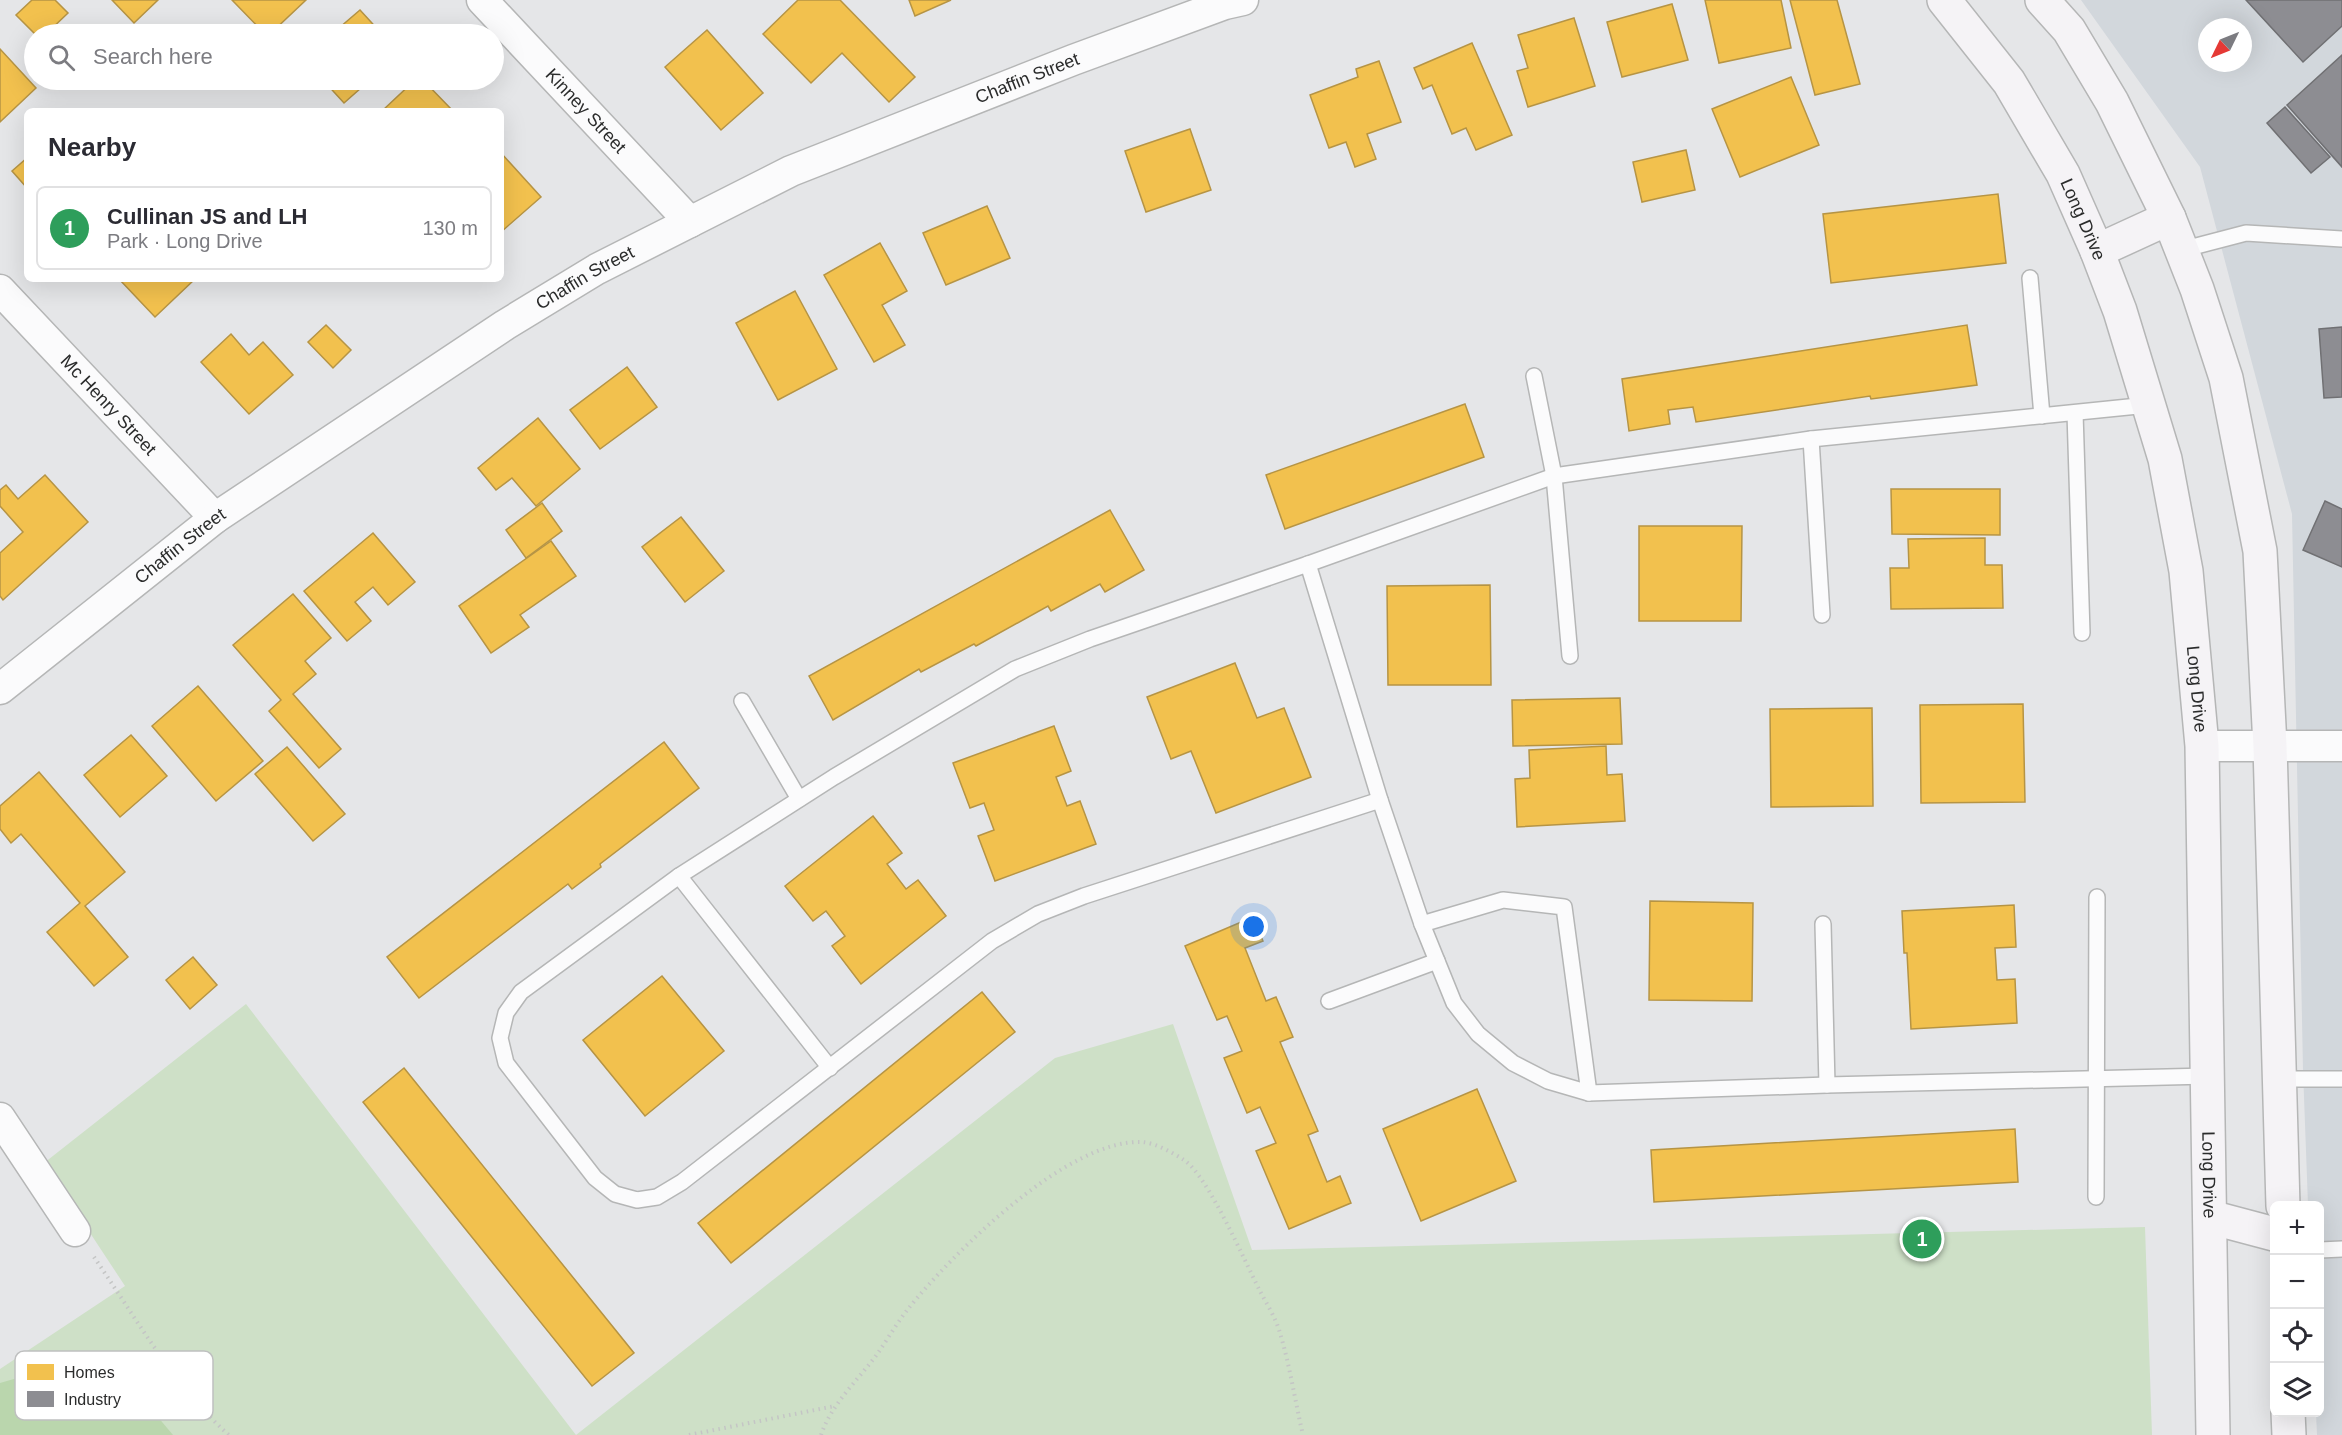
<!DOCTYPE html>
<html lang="en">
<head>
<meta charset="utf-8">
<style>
  body { margin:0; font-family:Helvetica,sans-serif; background:#f2f2f3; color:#2b2b33 }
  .controls { position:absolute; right:18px; bottom:18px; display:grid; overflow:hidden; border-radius:9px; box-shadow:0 6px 24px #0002 }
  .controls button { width:54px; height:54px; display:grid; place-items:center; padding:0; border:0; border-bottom:2px solid #e1e1e2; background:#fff; color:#2b2b33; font:30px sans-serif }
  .compass { position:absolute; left:2198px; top:18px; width:54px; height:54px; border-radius:50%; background:#fff; box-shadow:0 6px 24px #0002; rotate:227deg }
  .you { position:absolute; left:1254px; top:927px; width:21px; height:21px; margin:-15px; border:4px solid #fff; border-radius:50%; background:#1a73e8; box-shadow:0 0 0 9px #1a73e833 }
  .badge { display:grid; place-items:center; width:39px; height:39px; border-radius:50%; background:#d93025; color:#fff; font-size:20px; font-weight:700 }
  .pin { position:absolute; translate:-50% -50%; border:3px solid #fff; box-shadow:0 2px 6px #0006 }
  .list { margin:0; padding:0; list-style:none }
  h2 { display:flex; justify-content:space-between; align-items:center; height:78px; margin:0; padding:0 24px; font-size:26px }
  h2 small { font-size:20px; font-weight:400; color:#7c7c81 }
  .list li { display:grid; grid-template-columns:39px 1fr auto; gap:18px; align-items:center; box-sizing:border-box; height:84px; margin:0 12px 12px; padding:0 12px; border:2px solid #e1e1e2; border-radius:9px }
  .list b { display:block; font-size:22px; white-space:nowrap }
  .list p { margin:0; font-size:20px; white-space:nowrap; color:#7c7c81 }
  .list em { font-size:20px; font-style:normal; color:#7c7c81 }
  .icon { flex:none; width:33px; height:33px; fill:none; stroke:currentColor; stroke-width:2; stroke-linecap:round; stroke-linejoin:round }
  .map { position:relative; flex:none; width:2342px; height:1435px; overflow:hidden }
  .search { position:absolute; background:#fff; box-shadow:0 6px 24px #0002; left:24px; top:24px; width:480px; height:66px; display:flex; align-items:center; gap:15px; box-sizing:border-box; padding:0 21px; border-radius:33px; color:#7c7c81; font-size:22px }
  .panel { position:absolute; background:#fff; box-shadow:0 6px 24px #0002; left:24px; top:108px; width:480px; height:174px; border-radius:9px }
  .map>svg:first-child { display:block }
</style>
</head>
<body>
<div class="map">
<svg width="2342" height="1435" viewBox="0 0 2342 1435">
  <rect width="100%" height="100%" fill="#e5e6e8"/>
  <path fill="#d2d7dc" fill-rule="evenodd" d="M2081 0H2342V1435H2317L2316 1413 2320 1412V1206L2308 1205 2303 1070 2292 514 2200 167ZM2207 27H2243V63H2207Z"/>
  <g fill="#cee0c7">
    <polygon points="246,1004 576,1435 0,1435 0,1369 125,1286 44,1163"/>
    <polygon points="1173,1024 1252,1250 2145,1227 2152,1435 576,1435 1055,1058"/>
  </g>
  <polygon fill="#bad6ad" points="104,1353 173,1435 0,1435 0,1383"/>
  <g fill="#f2c14e" stroke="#b69444" stroke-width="1.5">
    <polygon points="32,0 55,0 68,13 46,34 35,34 16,15"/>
    <polygon points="112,0 158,0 134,23"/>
    <polygon points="232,0 306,0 270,34 265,34"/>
    <polygon points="798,0 840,0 915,77 889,102 842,53 811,83 763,34"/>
    <polygon points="909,0 951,0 915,16"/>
    <polygon points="1705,0 1781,0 1791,48 1719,63"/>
    <polygon points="1790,0 1837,0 1860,84 1815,95"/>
    <polygon points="1672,4 1688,60 1622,77 1607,22"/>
    <polygon points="360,10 382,34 332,34"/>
    <polygon points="1574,18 1595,86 1528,107 1517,71 1528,68 1518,35"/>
    <polygon points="707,30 763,93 721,130 665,67"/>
    <polygon points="1472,43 1512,135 1476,150 1466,128 1452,134 1432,85 1423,89 1414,68"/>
    <polygon points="0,49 36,88 0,122"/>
    <polygon points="1379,61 1401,122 1367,134 1376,159 1355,167 1346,142 1329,148 1310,95 1358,77 1356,69"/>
    <polygon points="1791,77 1819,145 1740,177 1712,109"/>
    <polygon points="323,80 370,80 344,103"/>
    <polygon points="415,80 423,80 453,111 382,111"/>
    <polygon points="1190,129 1211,190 1146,212 1125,151"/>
    <polygon points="1686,150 1695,190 1642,202 1633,162"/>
    <polygon points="501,153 541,197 501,232"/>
    <polygon points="27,158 27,188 12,171"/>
    <polygon points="1998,194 2006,263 1831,283 1823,214"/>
    <polygon points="987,206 1010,258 946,285 923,233"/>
    <polygon points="880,243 907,291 882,305 905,345 874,362 824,275"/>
    <polygon points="119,279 195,279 155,317"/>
    <polygon points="795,291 837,369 778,400 736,323"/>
    <polygon points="326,325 351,350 333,368 308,342"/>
    <polygon points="1967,325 1977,385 1871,399 1870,396 1696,422 1693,407 1668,410 1670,424 1629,431 1622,379"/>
    <polygon points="231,334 249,355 263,342 293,375 249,414 201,362"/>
    <polygon points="627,367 657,407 600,449 570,410"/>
    <polygon points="1465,404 1484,457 1285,529 1266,475"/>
    <polygon points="538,418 580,469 536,506 512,478 496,490 478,468"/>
    <polygon points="45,475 88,522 3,600 0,596 0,553 23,532 0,506 0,490 6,485 18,499"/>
    <polygon points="1891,489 2000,489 2000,535 1892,534"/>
    <polygon points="542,503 562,531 526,558 506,530"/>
    <polygon points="1110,510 1144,570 1105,592 1100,584 1051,611 1048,606 976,646 974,644 921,672 919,669 833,720 809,676"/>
    <polygon points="681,517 724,571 685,602 642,547"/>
    <polygon points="1639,526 1742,526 1741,621 1639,621"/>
    <polygon points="373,533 415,582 388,605 373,587 355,602 371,621 347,641 304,591"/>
    <polygon points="1985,538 1985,565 2002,565 2003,608 1891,609 1890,568 1909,568 1908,539"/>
    <polygon points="551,541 576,576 520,615 529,627 491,653 459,606"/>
    <polygon points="1490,585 1491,685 1388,685 1387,586"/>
    <polygon points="293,594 331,638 305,661 316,674 293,694 341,749 319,768 269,711 281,700 233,645"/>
    <polygon points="1235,663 1257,718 1284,708 1311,777 1216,813 1191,751 1171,759 1147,697"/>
    <polygon points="198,686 263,761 216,801 152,726"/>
    <polygon points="1620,698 1622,744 1513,746 1512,700"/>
    <polygon points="2023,704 2025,802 1921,803 1920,705"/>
    <polygon points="1872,708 1873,806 1771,807 1770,709"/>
    <polygon points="1054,726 1071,771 1056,777 1067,806 1080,801 1096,844 995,881 978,836 994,830 984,803 970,808 953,763"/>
    <polygon points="131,735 167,776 120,817 84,775"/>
    <polygon points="664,742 699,788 600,864 601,867 572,889 568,884 419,998 387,957"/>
    <polygon points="1606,746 1607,775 1622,774 1625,821 1517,827 1515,779 1530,778 1529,750"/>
    <polygon points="287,747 345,814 313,841 255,774"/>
    <polygon points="39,772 125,872 85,906 128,957 94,986 47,932 80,903 21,834 11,843 0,829 0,806"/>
    <polygon points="873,816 902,853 887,864 906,889 918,880 946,916 861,984 832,946 845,936 826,911 813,921 785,886"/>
    <polygon points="1650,901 1753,903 1752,1001 1649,1000"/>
    <polygon points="2014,905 2016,947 1995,948 1997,980 2015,979 2017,1023 1911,1029 1907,953 1904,953 1902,911"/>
    <polygon points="1253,917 1263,941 1245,948 1266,1001 1276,997 1293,1037 1280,1042 1318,1131 1308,1135 1327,1182 1340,1176 1351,1203 1289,1229 1256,1151 1276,1143 1260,1107 1247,1113 1224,1058 1242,1051 1227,1016 1217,1020 1185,946"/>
    <polygon points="193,957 217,985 190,1009 166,980"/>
    <polygon points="662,976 724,1051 645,1116 583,1040"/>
    <polygon points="982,992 1015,1032 731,1263 698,1223"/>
    <polygon points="404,1068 634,1353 592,1386 363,1102"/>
    <polygon points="1477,1089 1516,1181 1421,1221 1383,1129"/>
    <polygon points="2015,1129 2018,1182 1654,1202 1651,1150"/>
  </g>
  <g fill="#8d8d92" stroke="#707073" stroke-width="1.5">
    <polygon points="2246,0 2342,0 2342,26 2303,62"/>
    <polygon points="2342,55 2342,167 2287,105"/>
    <polygon points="2285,107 2330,157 2311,173 2267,123"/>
    <polygon points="2342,327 2342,397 2324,398 2319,329"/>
    <polygon points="2325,501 2342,509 2342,567 2303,550"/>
  </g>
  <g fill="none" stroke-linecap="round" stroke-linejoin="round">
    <g stroke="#b5b6b6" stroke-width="18">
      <g id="lane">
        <polyline points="2181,250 2246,233 2342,239"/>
        <polyline points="2030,278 2042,416"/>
        <polyline points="1534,376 1554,476 1570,656"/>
        <polyline points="2075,413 2082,633"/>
        <polyline points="1811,439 1822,615"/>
        <polyline points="1308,564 1380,800 1422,924 1454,1003 1478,1034 1513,1063 1548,1081 1589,1093 1827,1085 2208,1076"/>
        <polyline points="742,701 799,799"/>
        <polyline points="1380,800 1084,896 1038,914 992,941 682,1182 657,1197 637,1200 615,1194 595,1178 506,1063 500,1038 506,1013 521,992 679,876 834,777 1015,669 1090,639 1308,564 1554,476 1811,439 2148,405"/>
        <polyline points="679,876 830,1068"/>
        <polyline points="1422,924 1503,900 1564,907 1589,1093"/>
        <polyline points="1823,924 1827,1085"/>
        <polyline points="1329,1001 1437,961"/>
        <polyline points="2280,1079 2342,1079"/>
        <polyline points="2096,1197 2097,897"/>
        <polyline points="2320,1250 2342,1249"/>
      </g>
    </g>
    <g stroke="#b5b6b6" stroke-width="33">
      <g id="street">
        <path id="s1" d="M482 0 690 222"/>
        <path id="s2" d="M0 290 215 518"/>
        <path id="s3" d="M0 689 215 518 505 325 597 269 791 171 1073 60 1225 4 1243 0"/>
        <polyline points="2202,746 2342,746"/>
        <polyline points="0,1118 75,1231"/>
      </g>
    </g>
    <g stroke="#b5b6b6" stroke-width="36">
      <g id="secondary">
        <path id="s4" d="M1944 0 2009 82 2063 174 2097 251 2120 311 2165 459 2186 571 2202 746 2213 1435"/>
        <polyline points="2042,0 2069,30 2112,102 2169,218 2197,289 2226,378 2260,551 2270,746 2283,1206"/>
        <polyline points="2097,251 2169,218"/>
        <polyline points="2210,1217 2274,1234"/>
        <polyline points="2288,1412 2289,1435"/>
      </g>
    </g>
    <g stroke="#c4c5c5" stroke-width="4" stroke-dasharray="1.5 4.5" stroke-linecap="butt">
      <path d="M94 1257C134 1315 176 1389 229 1435"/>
      <polyline points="689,1435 835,1406"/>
      <path d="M821 1435C831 1405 856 1382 875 1357 886 1342 896 1324 908 1309 953 1253 1067 1139 1142 1142 1156 1143 1173 1153 1184 1160 1208 1176 1244 1260 1259 1289 1266 1303 1276 1318 1280 1333 1290 1366 1295 1401 1303 1435"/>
    </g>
    <use href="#lane" stroke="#fbfbfc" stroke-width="15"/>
    <use href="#street" stroke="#fbfbfc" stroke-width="30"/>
    <use href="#secondary" stroke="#f5f3f6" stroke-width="33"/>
  </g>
  <g text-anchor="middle" stroke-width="6" stroke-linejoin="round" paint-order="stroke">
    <g font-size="18" fill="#2b2c2c" stroke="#fff">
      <text dy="6" stroke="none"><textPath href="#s3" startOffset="1202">Chaffin Street</textPath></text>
      <text dy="6" stroke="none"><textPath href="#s1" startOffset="152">Kinney Street</textPath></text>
      <text dy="6" stroke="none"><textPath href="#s4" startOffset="261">Long Drive</textPath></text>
      <text dy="6" stroke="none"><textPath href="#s3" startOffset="716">Chaffin Street</textPath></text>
      <text dy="6" stroke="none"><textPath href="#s2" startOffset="158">Mc Henry Street</textPath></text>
      <text dy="6" stroke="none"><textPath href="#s3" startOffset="230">Chaffin Street</textPath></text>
      <text dy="6" stroke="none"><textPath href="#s4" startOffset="747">Long Drive</textPath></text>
      <text dy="6" stroke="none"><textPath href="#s4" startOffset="1233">Long Drive</textPath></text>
    </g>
  </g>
  <rect x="15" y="1351" width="198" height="69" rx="9" fill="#fff" stroke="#bfc0c0" stroke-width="1.5"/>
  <rect x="27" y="1364" width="27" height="16" fill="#f2c14e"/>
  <rect x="27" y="1391" width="27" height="16" fill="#8d8d92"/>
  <g font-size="16" fill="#2b2c2c">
    <text x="64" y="1378">Homes</text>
    <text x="64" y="1405">Industry</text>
  </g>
</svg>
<div class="controls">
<button>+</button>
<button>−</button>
<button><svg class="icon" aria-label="locate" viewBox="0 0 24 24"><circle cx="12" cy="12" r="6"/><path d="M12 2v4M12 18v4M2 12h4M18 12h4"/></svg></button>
<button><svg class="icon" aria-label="layers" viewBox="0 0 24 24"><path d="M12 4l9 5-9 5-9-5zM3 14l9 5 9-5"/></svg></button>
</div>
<svg class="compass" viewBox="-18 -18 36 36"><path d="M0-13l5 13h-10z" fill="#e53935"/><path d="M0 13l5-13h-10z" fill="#7c7c81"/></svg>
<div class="you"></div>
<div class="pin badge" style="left:1922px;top:1239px;background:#2e9e5b">1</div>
<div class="search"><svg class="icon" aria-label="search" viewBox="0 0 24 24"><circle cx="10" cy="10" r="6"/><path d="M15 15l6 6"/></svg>Search here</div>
<section class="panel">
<h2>Nearby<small></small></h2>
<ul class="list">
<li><span class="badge" style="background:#2e9e5b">1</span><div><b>Cullinan JS and LH</b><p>Park · Long Drive</p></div><em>130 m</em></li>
</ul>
</section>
</div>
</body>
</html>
